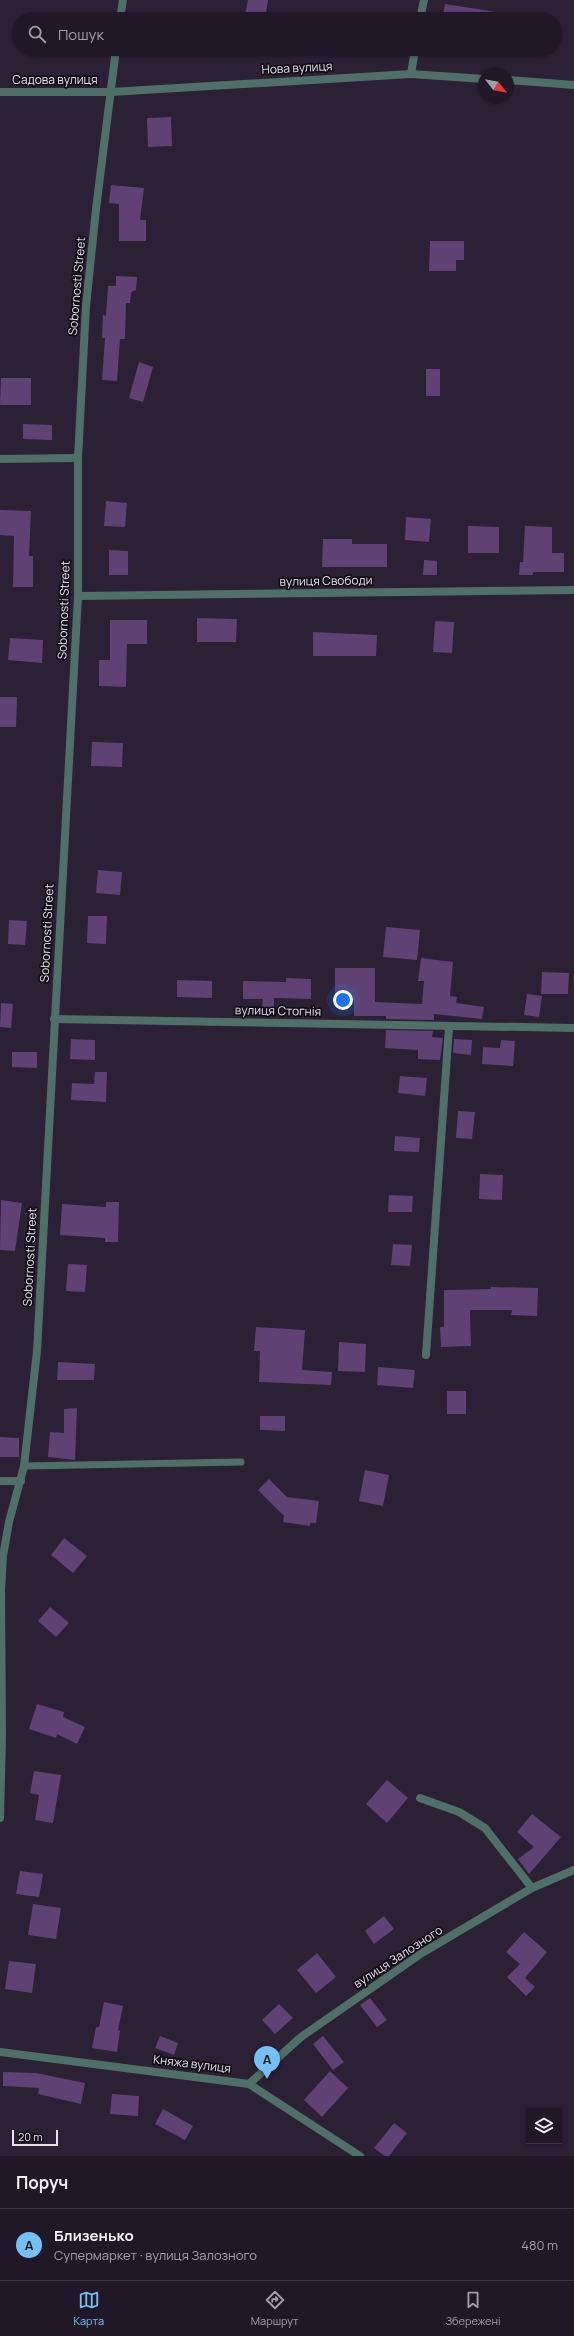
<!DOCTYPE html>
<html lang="uk">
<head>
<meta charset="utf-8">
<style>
  body { margin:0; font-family:Manrope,sans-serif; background:#28212f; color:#f1f3f6 }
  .controls { position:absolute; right:12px; bottom:12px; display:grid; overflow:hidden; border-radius:0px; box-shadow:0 1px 3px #0004 }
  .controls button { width:36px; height:36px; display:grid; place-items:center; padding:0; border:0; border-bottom:1px solid #3d3744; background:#201827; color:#f1f3f6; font:20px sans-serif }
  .compass { position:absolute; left:478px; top:68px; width:36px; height:36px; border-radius:50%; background:#201827; box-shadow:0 1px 3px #0004; rotate:121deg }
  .scale { position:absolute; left:12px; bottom:10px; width:46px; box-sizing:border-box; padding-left:4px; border:2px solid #e7e0ed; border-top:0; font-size:11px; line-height:14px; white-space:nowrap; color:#e7e0ed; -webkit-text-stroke:3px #110c15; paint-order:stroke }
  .you { position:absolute; left:343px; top:1000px; width:14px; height:14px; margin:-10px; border:3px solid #fff; border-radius:50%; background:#1a73e8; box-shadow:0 0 0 6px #1a73e833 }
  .badge { display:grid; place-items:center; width:26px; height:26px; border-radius:50%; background:#73c0f6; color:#111; font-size:13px; font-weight:700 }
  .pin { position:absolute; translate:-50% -33px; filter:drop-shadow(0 1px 2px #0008) }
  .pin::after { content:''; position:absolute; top:21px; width:14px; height:12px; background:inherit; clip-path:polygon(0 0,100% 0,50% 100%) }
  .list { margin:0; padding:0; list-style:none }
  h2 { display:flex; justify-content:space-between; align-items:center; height:52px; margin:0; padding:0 16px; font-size:17px }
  h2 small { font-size:13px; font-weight:400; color:#a2a0a7 }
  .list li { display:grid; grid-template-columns:26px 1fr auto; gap:12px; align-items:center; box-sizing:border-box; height:72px; padding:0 16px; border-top:1px solid #3d3744 }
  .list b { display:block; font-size:15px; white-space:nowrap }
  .list p { margin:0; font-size:13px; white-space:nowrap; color:#a2a0a7 }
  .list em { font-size:13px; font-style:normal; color:#a2a0a7 }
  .icon { flex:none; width:22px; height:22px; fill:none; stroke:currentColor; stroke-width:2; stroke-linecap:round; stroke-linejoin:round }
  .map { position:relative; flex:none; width:574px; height:2156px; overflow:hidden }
  .search { position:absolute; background:#201827; box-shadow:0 1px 3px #0004; left:12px; right:12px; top:12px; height:44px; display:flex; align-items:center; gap:10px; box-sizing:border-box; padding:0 14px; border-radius:22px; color:#a2a0a7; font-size:15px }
  .sheet { height:124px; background:#201827 }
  nav { display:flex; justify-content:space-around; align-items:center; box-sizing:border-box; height:56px; border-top:1px solid #3d3744; background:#201827; font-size:11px; color:#a2a0a7 }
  nav a { display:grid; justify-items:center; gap:2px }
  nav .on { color:#73c0f6 }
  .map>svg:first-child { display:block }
</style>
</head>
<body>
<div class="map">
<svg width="574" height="2156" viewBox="0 0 574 2156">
  <rect width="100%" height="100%" fill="#2b2034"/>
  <g fill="#5f4174">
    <polygon points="248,0 268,0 265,19 244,19"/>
    <polygon points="445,4 496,12 496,19 442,19"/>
    <polygon points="171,117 172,146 148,147 147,118"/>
    <polygon points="111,185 144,188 140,220 146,220 146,241 119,241 119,204 109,203"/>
    <polygon points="430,241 464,241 464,260 456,260 456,271 429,271"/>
    <polygon points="116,276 137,277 136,290 131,292 130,303 126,303 125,339 120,339 117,381 102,380 105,338 102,338 103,315 106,316 108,286 116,286"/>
    <polygon points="139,362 153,367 143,402 129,398"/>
    <rect x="426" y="369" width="14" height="27"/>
    <polygon points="1,378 31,378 31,405 0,405"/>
    <polygon points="23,424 52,425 52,440 23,439"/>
    <polygon points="106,501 127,503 125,527 104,526"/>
    <polygon points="0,510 31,511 29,556 33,556 33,587 13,587 14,536 0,535"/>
    <polygon points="406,517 431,519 429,542 405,540"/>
    <polygon points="468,526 499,527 499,553 468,553"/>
    <polygon points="525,526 552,527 552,553 564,553 564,572 533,572 533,575 519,575 520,562 523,562"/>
    <polygon points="323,539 352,539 352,544 387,544 387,567 322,567"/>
    <polygon points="109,550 128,551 128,575 109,575"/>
    <polygon points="424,560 437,561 437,575 423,575"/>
    <polygon points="197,618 237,619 236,642 197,642"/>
    <polygon points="110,620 147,620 147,644 127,644 126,687 99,686 99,660 110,660"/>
    <polygon points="435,621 454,622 452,653 433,652"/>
    <polygon points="313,632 377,635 376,656 313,656"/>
    <polygon points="10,638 43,640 42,663 8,660"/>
    <polygon points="0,697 17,697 16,727 0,727"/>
    <polygon points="92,742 123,743 122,767 91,766"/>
    <polygon points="98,870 122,872 120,895 96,893"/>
    <polygon points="88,916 107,916 106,944 87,943"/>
    <polygon points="9,920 27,921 25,945 8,944"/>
    <polygon points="386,927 420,930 417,960 383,957"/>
    <polygon points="421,958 453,962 450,996 457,997 456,1003 484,1007 482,1019 434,1014 434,1020 386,1019 386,1016 354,1016 354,1000 335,1000 335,968 375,968 375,1002 422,1004 424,981 418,981"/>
    <polygon points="542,972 569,973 568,994 541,994"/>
    <polygon points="286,978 311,979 311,999 274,998 274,1007 262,1007 263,999 243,999 243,981 286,982"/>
    <polygon points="177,980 212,981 212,998 177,997"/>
    <polygon points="527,994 542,996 539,1017 524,1015"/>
    <polygon points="1,1003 13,1004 11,1028 0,1027"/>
    <polygon points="386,1030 433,1031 432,1037 443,1038 440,1060 418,1059 418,1050 385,1048"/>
    <polygon points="71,1039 95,1040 95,1060 70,1059"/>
    <polygon points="454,1039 472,1040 471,1055 453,1053"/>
    <polygon points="501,1040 515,1041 513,1066 482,1064 483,1047 500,1048"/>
    <polygon points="12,1052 37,1052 37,1068 12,1067"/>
    <polygon points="95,1072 107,1072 106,1102 71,1100 72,1083 94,1084"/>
    <polygon points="400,1076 427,1078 425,1096 398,1093"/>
    <polygon points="458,1111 475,1112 472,1139 456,1138"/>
    <polygon points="395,1136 420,1138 419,1152 394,1151"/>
    <polygon points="480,1174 503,1175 502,1200 479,1199"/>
    <polygon points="389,1195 413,1196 412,1212 388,1212"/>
    <polygon points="1,1200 22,1203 15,1251 0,1250"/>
    <polygon points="106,1202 119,1202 118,1242 105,1242 105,1238 60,1235 62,1204 106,1207"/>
    <polygon points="393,1244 412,1245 410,1266 391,1265"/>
    <polygon points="68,1264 87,1265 85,1292 66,1291"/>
    <polygon points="491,1287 538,1288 537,1316 511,1315 512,1310 470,1310 471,1346 441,1347 440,1327 444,1327 444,1290 491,1289"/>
    <polygon points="256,1327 305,1330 302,1370 332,1372 331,1385 259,1382 260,1351 254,1351"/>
    <polygon points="339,1342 366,1344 365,1372 338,1371"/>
    <polygon points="58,1362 95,1364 94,1380 57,1380"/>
    <polygon points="378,1367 415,1370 413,1388 377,1385"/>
    <rect x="447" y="1391" width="19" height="23"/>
    <polygon points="77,1408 75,1460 48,1457 50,1432 64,1433 64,1409"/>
    <polygon points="260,1416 285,1416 285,1431 260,1430"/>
    <polygon points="0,1437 19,1438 19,1457 0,1457"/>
    <polygon points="365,1470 389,1475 383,1506 359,1501"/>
    <polygon points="269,1479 287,1497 319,1501 316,1523 310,1523 310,1526 283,1522 284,1516 258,1490"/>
    <polygon points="64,1538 87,1556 73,1573 51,1555"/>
    <polygon points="50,1607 69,1623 56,1637 38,1621"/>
    <polygon points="37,1704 64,1712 63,1717 85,1727 77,1744 57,1734 56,1738 29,1729"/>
    <polygon points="34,1771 61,1775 53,1823 35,1820 39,1795 30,1793"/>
    <polygon points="387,1780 408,1798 387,1823 366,1804"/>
    <polygon points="532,1814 561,1837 529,1874 518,1859 534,1847 517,1832"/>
    <polygon points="20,1871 43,1874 39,1897 16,1894"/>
    <polygon points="33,1904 61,1908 56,1939 28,1935"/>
    <polygon points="384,1916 394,1929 374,1944 365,1931"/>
    <polygon points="524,1932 547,1952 525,1978 535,1987 526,1996 507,1977 520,1964 506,1952"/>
    <polygon points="317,1953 336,1977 316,1993 297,1970"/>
    <polygon points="9,1961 36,1964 32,1993 5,1989"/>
    <polygon points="370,1998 387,2020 377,2027 360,2005"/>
    <polygon points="104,2002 123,2006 118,2030 120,2031 117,2052 92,2048 96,2027 99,2027"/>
    <polygon points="279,2004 293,2018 275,2034 262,2020"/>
    <polygon points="160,2036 178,2043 174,2055 155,2048"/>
    <polygon points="323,2036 344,2062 333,2070 313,2044"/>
    <polygon points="330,2071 348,2088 322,2117 304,2100"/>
    <polygon points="3,2072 36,2073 85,2083 81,2104 38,2094 39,2088 3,2086"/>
    <polygon points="112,2094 139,2096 138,2116 110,2114"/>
    <polygon points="163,2109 193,2126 185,2140 155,2124"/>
    <polygon points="394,2123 407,2133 389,2156 385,2156 374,2148"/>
  </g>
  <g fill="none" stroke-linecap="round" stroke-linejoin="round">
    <polyline stroke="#4e7069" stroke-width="7" points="24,1466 241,1462"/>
    <g stroke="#4e7069" stroke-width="8">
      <polyline points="120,19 123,0"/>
      <polyline points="420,19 424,0"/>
      <polyline points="411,74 415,49"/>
      <polyline points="508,80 574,85"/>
      <polyline points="0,92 111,92 411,74 484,79"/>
      <polyline points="0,459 78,458"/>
      <polyline points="78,596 574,590"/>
      <polyline points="54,1019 574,1028"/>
      <polyline points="426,1355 449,1027"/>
      <polyline points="0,1481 21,1481"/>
      <polyline points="420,1798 459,1812 485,1828 532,1888"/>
      <polyline points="0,1818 2,1736 1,1590 3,1556 9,1522 24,1466 37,1351 78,596 78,458 86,306 96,209 116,49"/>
      <polyline points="0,2052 249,2084 360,2156"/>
      <polyline points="249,2084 301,2037 422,1953 532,1888 574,1870"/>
    </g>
  </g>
  <g text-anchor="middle" stroke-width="3.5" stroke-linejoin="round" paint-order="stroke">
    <g font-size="12" fill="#e7e0ed" stroke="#110c15">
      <text transform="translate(297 68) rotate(-3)" y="4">Нова вулиця</text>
      <text x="55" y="84">Садова вулиця</text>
      <text transform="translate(77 286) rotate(-85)" y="4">Sobornosti Street</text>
      <text transform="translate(326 581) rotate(-1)" y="4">вулиця Свободи</text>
      <text transform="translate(64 610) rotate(-88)" y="4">Sobornosti Street</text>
      <text transform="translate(47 933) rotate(-87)" y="4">Sobornosti Street</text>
      <text transform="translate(278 1011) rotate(1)" y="4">вулиця Стогнія</text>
      <text transform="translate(30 1257) rotate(-87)" y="4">Sobornosti Street</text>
      <text transform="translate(398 1957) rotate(-33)" y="4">вулиця Залозного</text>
      <text transform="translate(192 2064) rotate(7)" y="4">Княжа вулиця</text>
    </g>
  </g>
</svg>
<div class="controls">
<button><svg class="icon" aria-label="layers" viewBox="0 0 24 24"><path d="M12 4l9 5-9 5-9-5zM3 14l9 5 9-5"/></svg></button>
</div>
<svg class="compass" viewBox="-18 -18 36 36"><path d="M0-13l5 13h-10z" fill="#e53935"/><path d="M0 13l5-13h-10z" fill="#a2a0a7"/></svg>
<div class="scale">20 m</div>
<div class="you"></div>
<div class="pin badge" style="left:267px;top:2079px">A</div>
<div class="search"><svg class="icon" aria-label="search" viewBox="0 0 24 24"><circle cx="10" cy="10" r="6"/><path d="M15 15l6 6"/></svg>Пошук</div>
</div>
<section class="sheet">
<h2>Поруч<small></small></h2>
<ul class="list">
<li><span class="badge">A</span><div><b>Близенько</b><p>Супермаркет · вулиця Залозного</p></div><em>480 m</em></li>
</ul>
</section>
<nav>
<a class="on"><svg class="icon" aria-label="map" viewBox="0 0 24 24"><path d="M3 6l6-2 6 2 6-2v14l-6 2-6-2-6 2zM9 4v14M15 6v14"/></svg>Карта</a>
<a><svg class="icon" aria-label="directions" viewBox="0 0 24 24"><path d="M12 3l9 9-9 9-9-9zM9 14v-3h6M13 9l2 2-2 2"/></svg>Маршрут</a>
<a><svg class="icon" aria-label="saved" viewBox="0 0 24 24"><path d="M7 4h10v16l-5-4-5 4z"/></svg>Збережені</a>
</nav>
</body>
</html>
